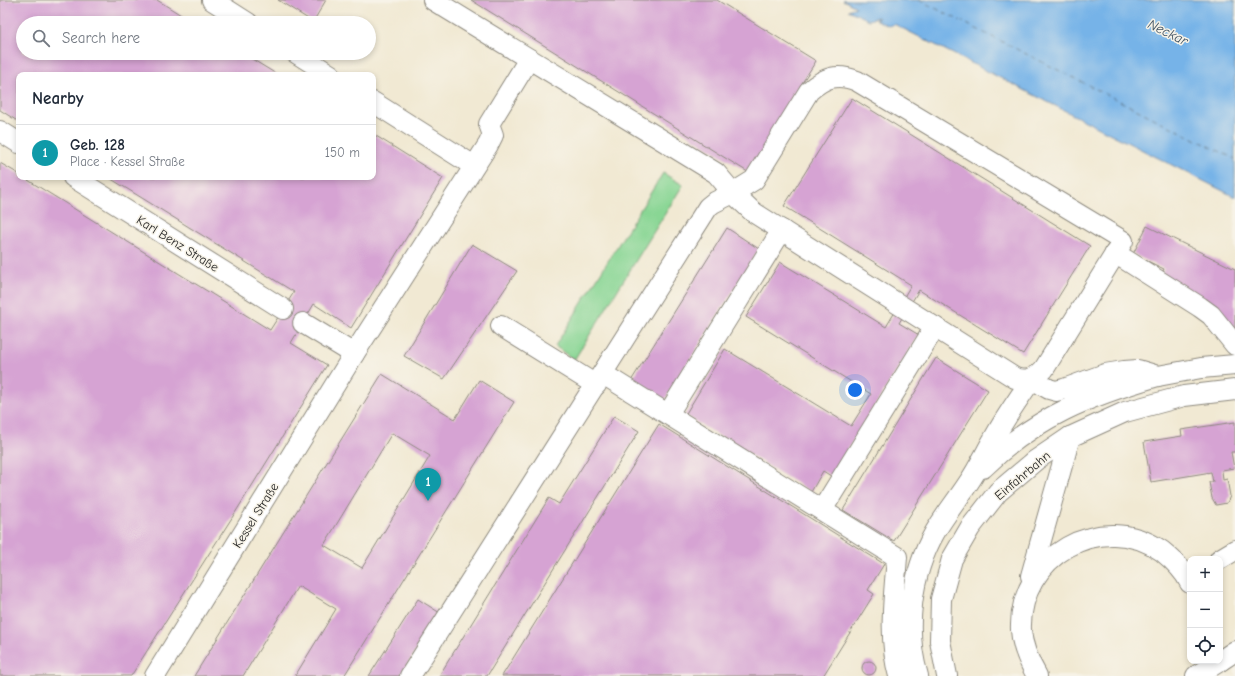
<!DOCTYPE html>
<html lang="en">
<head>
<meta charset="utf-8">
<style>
  body { margin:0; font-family:"Comic Neue",sans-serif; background:#f6f6f7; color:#1f2937 }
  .controls { position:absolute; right:12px; bottom:12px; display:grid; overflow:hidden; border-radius:8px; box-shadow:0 2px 6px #0003 }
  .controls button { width:36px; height:36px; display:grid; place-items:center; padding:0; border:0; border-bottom:1px solid #e0e1e3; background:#fff; color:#1f2937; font:20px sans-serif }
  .you { position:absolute; left:855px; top:390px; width:14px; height:14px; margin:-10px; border:3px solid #fff; border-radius:50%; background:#1a73e8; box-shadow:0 0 0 6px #1a73e833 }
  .badge { display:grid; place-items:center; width:26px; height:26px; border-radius:50%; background:#b45309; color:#fff; font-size:13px; font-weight:700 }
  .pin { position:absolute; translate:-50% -33px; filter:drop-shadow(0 1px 2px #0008) }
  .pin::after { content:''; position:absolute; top:21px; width:14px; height:12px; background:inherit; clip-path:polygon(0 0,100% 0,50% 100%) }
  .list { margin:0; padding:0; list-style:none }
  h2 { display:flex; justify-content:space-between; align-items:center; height:52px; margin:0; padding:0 16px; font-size:17px }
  h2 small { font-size:13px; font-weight:400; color:#747a83 }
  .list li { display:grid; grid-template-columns:26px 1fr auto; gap:12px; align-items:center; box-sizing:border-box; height:56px; padding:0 16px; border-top:1px solid #e0e1e3 }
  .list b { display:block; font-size:15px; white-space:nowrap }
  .list p { margin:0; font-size:13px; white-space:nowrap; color:#747a83 }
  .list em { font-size:13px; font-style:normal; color:#747a83 }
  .icon { flex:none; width:22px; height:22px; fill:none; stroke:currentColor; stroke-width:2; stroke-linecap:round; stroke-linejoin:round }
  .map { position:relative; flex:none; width:1235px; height:676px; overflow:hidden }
  .search { position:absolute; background:#fff; box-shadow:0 2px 6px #0003; left:16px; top:16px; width:360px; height:44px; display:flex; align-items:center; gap:10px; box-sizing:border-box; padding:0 14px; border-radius:22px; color:#747a83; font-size:15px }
  .panel { position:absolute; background:#fff; box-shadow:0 2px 6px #0003; left:16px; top:72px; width:360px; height:108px; border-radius:8px }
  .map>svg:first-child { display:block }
</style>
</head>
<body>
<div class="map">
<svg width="1235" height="676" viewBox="0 0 1235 676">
  <rect width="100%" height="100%" fill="#f7f3e8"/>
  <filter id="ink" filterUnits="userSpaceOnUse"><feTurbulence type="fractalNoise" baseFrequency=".025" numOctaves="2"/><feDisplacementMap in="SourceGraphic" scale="8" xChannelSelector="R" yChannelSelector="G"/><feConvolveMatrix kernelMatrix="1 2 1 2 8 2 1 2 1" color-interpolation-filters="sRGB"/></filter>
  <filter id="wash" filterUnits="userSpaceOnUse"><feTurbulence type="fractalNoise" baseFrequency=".012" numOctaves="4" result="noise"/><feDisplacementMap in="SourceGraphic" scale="16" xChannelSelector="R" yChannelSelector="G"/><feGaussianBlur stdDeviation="0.9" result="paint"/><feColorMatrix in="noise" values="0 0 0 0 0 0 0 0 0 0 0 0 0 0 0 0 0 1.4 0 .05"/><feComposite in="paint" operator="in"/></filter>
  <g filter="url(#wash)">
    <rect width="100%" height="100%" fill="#f1e9d3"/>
    <polygon fill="#89d694" stroke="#5a8060" points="663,173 683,185 574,360 555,346"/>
    <polygon fill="#76b3e8" stroke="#506f8a" points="843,0 1235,0 1235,197 894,24 889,26 875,19 879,18 877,17 869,20 848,10 856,7"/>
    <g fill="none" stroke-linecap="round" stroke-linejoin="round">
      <g stroke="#425464" stroke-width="1" stroke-dasharray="5 4" stroke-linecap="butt">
        <polyline points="919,0 1235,159"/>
        <polyline points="1232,0 1235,2"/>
      </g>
    </g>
    <g id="blocks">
      <g fill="#d6a3d3" fill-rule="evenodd">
        <polygon points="0,0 157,0 194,23 23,23 23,53 242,53 278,75 19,75 19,122 0,110"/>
        <polygon points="278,0 326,0 313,22"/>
        <polygon points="471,0 717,0 816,61 800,86 804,88 751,174"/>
        <polygon points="852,98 1090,246 1023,354 919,290 899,323 919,335 831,476 823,471 811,492 685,415 725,349 851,426 871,394 746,317 780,262 886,327 911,285 784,206"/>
        <polygon points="373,134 443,178 351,328 314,304 291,343 327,365 235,513 131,676 0,676 0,163 19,174 19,177 23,177 270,330 294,292 108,177 373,177"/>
        <polygon points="1147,226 1235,269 1235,337 1161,275 1164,269 1133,254"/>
        <polygon points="727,228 759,249 664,401 631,381"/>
        <polygon points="472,244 517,271 444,379 404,356"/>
        <polygon points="936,358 988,390 894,541 843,510"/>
        <path d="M382 374 455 419 479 380 514 402 344 676H295L336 609 298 586 243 676H194ZM392 433 430 456 362 568 324 545Z"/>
        <polygon points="614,416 639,431 487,676 439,676 549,498 559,504"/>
        <polygon points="1235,422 1235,452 1231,452 1234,468 1222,470 1223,480 1227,479 1230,496 1227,503 1216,505 1212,498 1209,482 1213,482 1211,472 1151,482 1144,442 1182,436 1181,430"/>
        <polygon points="659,424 884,564 868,590 874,594 823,676 502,676"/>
        <polygon points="418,599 440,613 400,676 369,676"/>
        <circle cx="869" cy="668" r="7"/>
      </g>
    </g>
  </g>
  <g filter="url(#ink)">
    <use href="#blocks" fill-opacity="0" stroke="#8e8a7f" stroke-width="1"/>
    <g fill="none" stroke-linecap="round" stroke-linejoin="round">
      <g stroke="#8e8a7f" stroke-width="22">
        <g id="minor">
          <polyline points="212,0 248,23"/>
          <polyline points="296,53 331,75"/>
          <polyline points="373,102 474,166"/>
          <polyline points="0,131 19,143"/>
          <polyline points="73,177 283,309"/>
          <polyline points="1115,253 1200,307 1211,315 1235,345"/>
          <polyline points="303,323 354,354"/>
          <polyline points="501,326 596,385"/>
          <path d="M603 374 897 557C894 597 888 637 899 676"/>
          <polyline points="1032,379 1049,389 1056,391 1064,389 1105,374 1124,371 1138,370 1158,376 1201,368 1235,365"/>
          <polyline points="668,414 782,230"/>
          <path d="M983 468C1035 417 1089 396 1158 376"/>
          <polyline points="822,510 935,327"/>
          <polyline points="1220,559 1235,550"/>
          <polyline points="1031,576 1070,437"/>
          <polyline points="1220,661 1235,651"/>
          <polyline points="155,676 354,354 488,145 493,135 489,124 529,59"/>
          <path d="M410 676 708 207 713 203 733 193 754 180 809 91C825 77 837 73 857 81L1123 241 1044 369C1036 378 1027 382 1015 378L753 212 733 193 716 173 433 0"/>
          <path d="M918 676C904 630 911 574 935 532 945 515 958 499 969 482 978 469 985 454 993 440 1004 419 1018 399 1032 379"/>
          <polyline points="947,676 940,641 941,599 952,559 970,528 998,492 1036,460 1070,437 1125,412 1184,396 1235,390"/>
          <path d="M1037 676C1029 662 1022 647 1021 630 1018 557 1101 508 1162 551 1173 560 1184 570 1190 583"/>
          <polyline points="1196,676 1220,661"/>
        </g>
      </g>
      <use href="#minor" stroke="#fff" stroke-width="20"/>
    </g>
  </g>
  <g text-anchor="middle" stroke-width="3" stroke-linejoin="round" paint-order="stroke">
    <g font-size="13" fill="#2b2b2b" stroke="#f7f3e8">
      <text transform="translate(178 243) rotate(32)" y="5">Karl Benz Straße</text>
      <text transform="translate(1022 475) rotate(-40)" y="5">Einfahrbahn</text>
      <text transform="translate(255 515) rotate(-58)" y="5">Kessel Straße</text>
    </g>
    <g font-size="14" font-style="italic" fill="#425464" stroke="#f7f3e8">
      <text transform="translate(1168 32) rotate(26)" y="5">Neckar</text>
    </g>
  </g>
</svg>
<div class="controls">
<button>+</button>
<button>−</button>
<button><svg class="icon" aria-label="locate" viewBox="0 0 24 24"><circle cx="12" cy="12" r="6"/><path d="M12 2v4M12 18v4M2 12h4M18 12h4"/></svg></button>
</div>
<div class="you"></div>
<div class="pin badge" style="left:428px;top:501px;background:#0f9aa8">1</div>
<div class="search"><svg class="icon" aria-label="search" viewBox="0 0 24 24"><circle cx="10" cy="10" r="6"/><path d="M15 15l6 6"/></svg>Search here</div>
<section class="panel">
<h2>Nearby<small></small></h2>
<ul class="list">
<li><span class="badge" style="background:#0f9aa8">1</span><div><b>Geb. 128</b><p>Place · Kessel Straße</p></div><em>150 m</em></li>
</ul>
</section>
</div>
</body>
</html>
